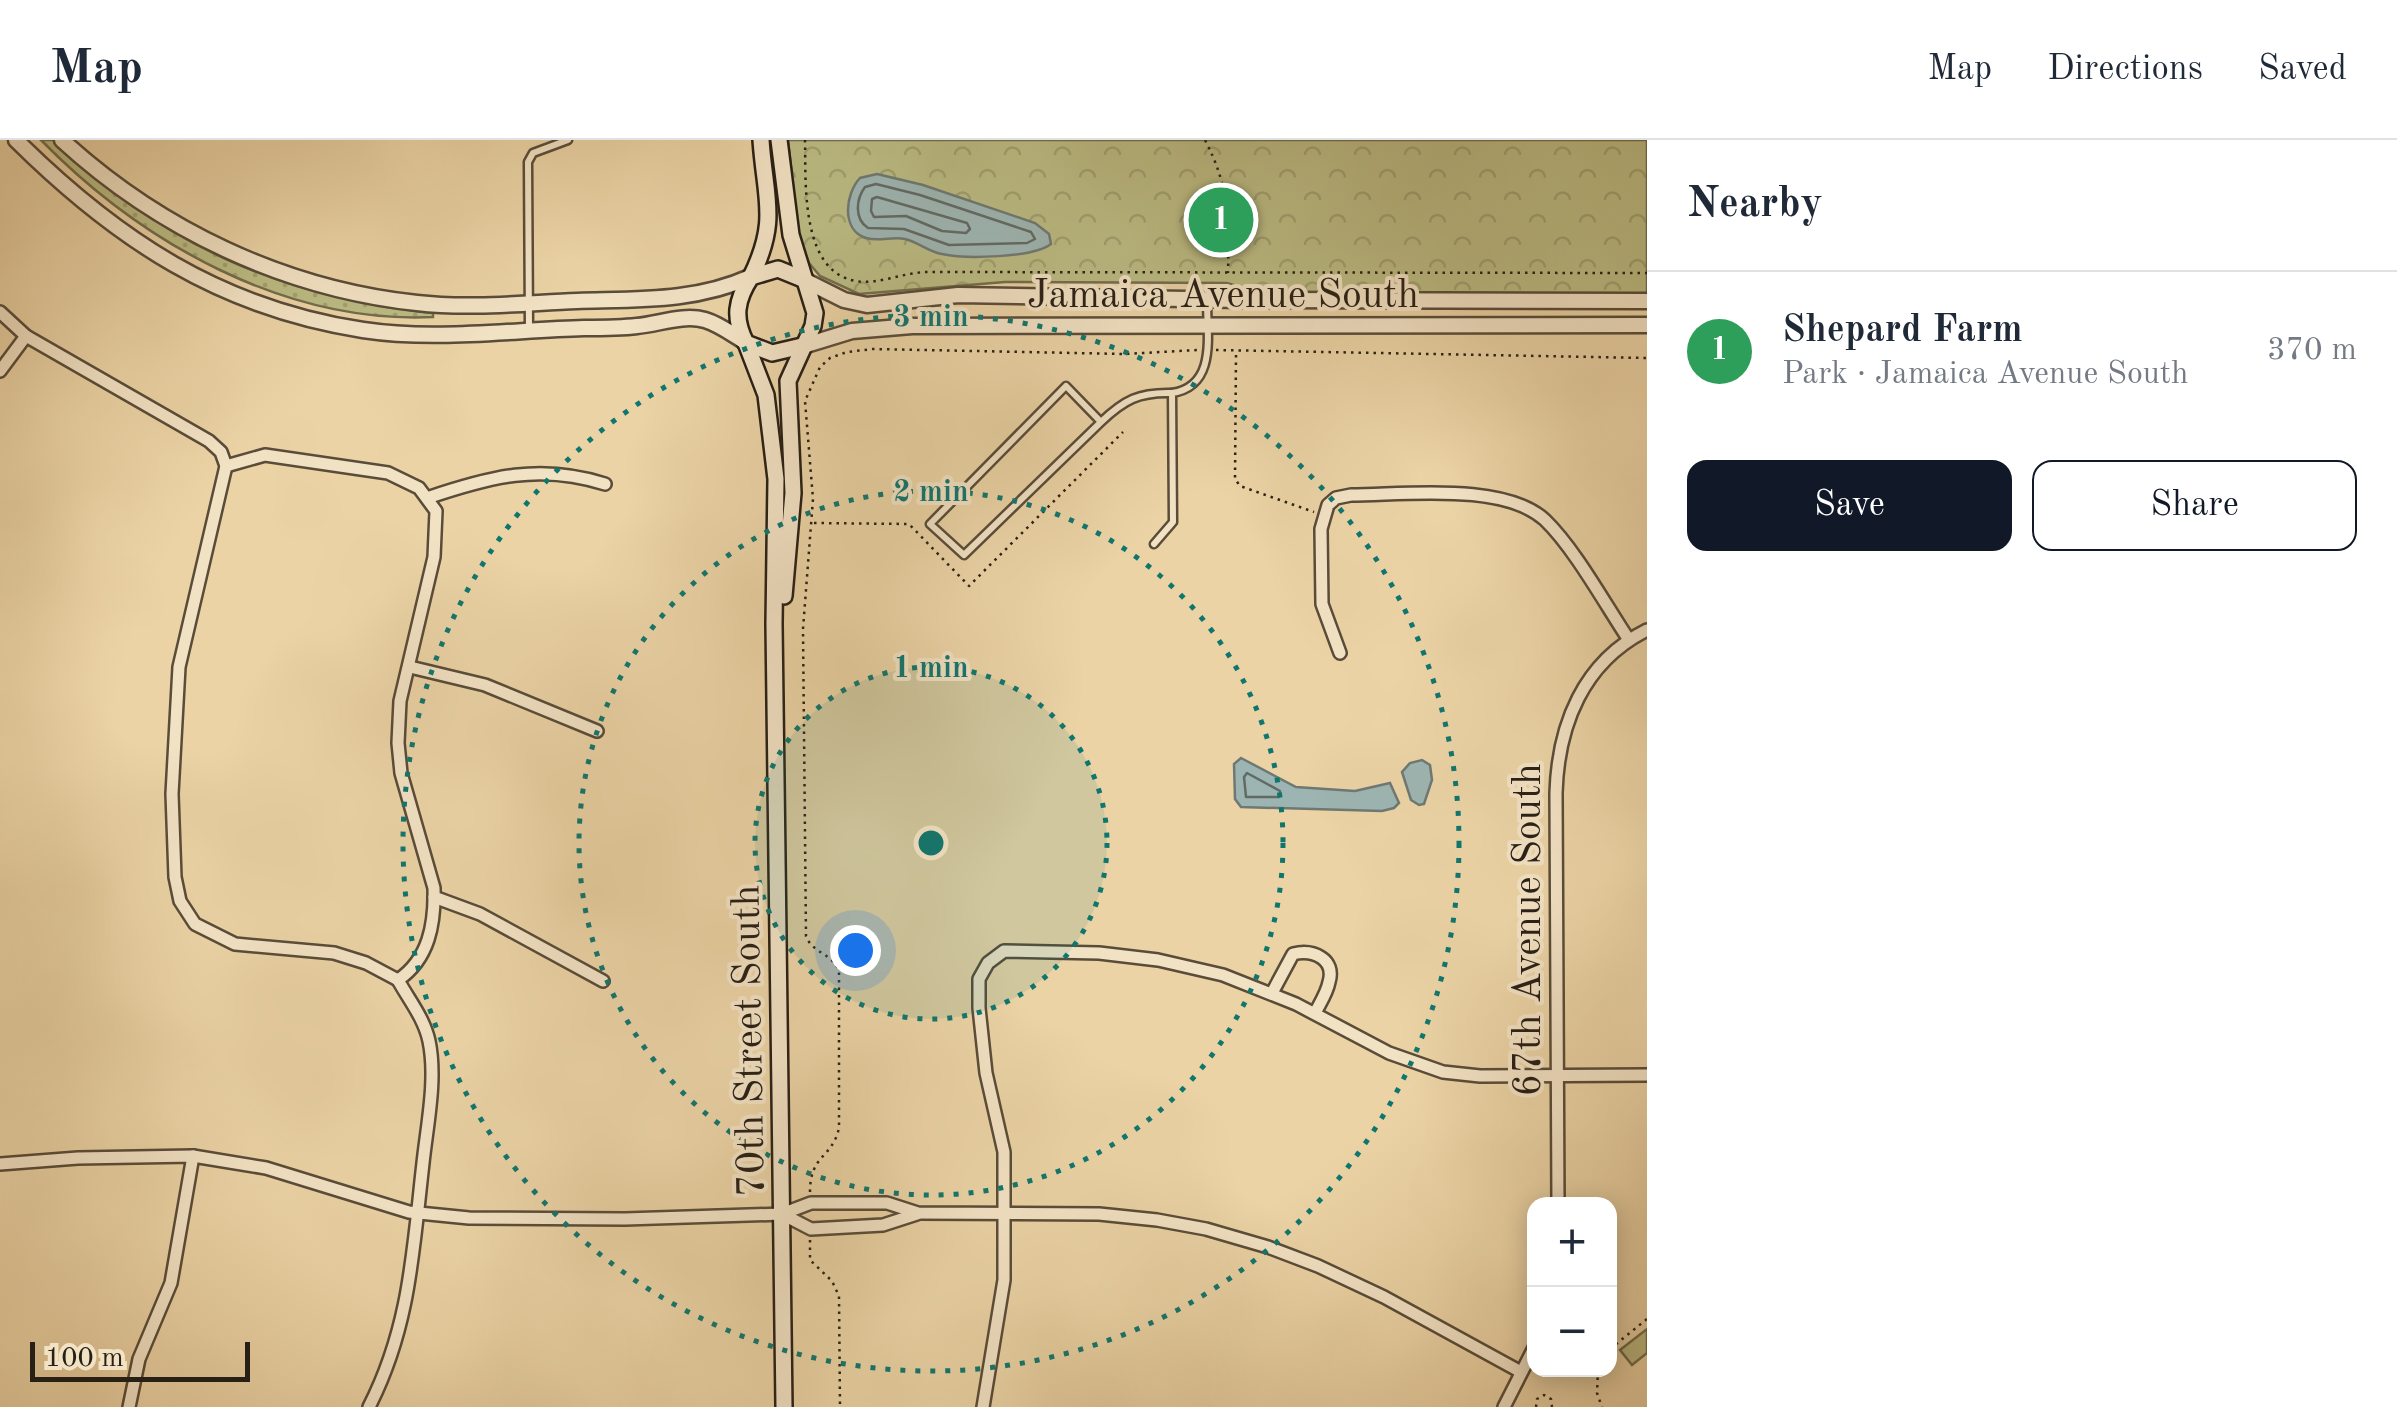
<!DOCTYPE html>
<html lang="en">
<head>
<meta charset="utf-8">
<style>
  body { margin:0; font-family:"Old Standard TT",serif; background:#f6f6f7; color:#1f2937 }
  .controls { position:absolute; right:30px; bottom:30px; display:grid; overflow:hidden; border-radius:20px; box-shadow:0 5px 25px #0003 }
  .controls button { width:90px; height:90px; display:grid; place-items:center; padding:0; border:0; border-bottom:2px solid #e0e1e3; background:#fff; color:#1f2937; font:50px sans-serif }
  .scale { position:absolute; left:30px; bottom:25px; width:220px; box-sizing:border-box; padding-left:10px; border:5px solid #281f15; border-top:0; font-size:28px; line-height:35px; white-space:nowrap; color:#281f15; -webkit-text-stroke:8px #f2e2c4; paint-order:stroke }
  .you { position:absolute; left:855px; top:810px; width:35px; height:35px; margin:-25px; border:8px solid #fff; border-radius:50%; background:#1a73e8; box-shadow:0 0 0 15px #1a73e833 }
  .badge { display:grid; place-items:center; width:65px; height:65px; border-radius:50%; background:#111827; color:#fff; font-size:32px; font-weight:700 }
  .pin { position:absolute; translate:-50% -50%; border:5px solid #fff; box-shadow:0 2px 10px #0006 }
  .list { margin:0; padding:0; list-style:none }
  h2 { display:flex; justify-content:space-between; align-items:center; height:130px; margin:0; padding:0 40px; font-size:42px }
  h2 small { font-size:32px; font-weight:400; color:#747a83 }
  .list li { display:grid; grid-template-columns:65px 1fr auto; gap:30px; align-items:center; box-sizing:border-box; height:160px; padding:0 40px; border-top:2px solid #e0e1e3 }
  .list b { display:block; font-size:38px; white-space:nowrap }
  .list p { margin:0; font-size:32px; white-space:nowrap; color:#747a83 }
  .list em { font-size:32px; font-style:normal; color:#747a83 }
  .actions { display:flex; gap:20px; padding:30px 40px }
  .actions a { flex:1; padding:22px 0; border:2px solid #111827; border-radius:20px; text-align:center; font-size:35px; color:#111827 }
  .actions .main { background:#111827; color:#fff }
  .map { position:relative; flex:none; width:1647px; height:1267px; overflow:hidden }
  header { display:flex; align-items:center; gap:60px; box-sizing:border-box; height:140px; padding:0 50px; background:#fff; border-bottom:2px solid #e0e1e3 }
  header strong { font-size:48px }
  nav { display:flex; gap:55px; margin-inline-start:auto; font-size:35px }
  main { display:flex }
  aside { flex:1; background:#fff }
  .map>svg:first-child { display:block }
</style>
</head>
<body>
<header>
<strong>Map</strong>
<nav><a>Map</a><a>Directions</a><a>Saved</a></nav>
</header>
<main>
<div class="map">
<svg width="1647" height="1267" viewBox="0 0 1647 1267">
  <defs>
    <pattern id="grass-dots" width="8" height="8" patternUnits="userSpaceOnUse" patternTransform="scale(2.5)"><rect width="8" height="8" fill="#bbbb83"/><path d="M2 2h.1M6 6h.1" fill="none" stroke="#a1a070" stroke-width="1.8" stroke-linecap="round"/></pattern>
    <pattern id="park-crowns" width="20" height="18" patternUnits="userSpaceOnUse" patternTransform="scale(2.5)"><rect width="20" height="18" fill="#bbbb83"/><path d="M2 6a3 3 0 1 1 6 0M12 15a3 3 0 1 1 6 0" fill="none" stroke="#a1a070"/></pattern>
  </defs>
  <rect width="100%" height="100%" fill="#ebd3a5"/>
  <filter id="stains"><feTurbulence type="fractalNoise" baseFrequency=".002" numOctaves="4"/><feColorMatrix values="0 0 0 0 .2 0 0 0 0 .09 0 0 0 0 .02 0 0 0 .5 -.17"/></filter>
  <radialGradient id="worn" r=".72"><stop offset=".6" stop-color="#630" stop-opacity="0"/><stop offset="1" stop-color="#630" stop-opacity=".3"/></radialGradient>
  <path fill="url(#grass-dots)" stroke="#726d4c" stroke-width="2.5" d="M41 0H55C164 106 283 157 433 173V177C285 184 142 103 41 0Z"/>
  <polygon fill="url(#park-crowns)" stroke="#726d4c" stroke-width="2.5" points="788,0 1647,0 1647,154 1264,154 1227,143 1005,142 859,154 820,136 809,123 799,100"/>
  <polygon fill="#bbbb83" stroke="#726d4c" stroke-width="2.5" points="1647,1189 1647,1213 1632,1225 1620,1210"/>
  <g fill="#9db5b2" stroke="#6e7973" stroke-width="2.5">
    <path d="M877 34 923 45 1035 83 1049 94 1051 104C1033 118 965 119 942 114 929 112 918 102 905 99 892 96 880 102 866 98 841 90 845 54 860 38Z"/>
    <polygon points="1241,618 1296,647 1355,651 1390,643 1399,663 1394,668 1382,671 1241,667 1235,659 1234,624"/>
    <polygon points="1422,620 1430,625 1432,640 1424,664 1419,665 1411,660 1402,632 1410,623"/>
  </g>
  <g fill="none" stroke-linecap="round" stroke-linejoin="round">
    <g stroke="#626a64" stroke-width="2.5">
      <path d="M876 44 920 55 1031 92 1035 99 1027 103 949 105 904 89 868 88C854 79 856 59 865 47Z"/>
      <polygon points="877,57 967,83 970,89 966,93 942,91 906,76 874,77 871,71 872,59"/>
      <polygon points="1247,633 1280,651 1279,657 1246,657 1244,637"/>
    </g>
    <g stroke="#594c39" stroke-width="11">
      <g id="service">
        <polyline points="529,189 528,22 533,13 568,0"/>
        <path d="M1101 282 1066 246 930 384 964 415 1101 282C1124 260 1139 252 1172 253"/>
        <path d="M1154 404 1173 382 1172 253C1217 246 1207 196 1207 162"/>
      </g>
    </g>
    <g stroke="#594c39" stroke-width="16">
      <g id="minor">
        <polyline points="0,172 26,196 209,301 221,312 226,326 179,527 172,654 175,737 180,761 195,784 235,804 334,813 366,823 398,840"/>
        <polyline points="0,231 26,196"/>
        <path d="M226 326 265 315 388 333 419 348 436 371 434 417 400 561 398 603 401 633 434 748C435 784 429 819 398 840"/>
        <path d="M427 358C489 337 540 323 605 344"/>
        <path d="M1340 513 1322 464 1321 389 1328 365 1336 358 1351 355C1404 355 1504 342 1545 380 1575 409 1605 464 1629 500"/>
        <polyline points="410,527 485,545 597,591"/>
        <polyline points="434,757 480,774 603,841"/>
        <path d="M1272 853 1293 814C1313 809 1336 819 1329 842 1327 853 1320 863 1315 873"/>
        <polyline points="0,1024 78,1018 193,1016 266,1028 409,1072 469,1078 625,1079 782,1074 811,1063 887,1063 918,1073 1099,1074 1157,1080 1206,1089 1268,1107 1318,1126 1384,1157 1521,1232"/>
        <path d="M1558 1064 1556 653C1558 585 1583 522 1647 490"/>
        <polyline points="782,1074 811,1089 883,1085 917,1074"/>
        <polyline points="129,1267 139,1219 171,1143 193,1016"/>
        <path d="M369 1267C410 1187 413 1110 423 1023 427 985 437 939 429 901 424 878 409 860 398 840"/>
        <polyline points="983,1267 1004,1140 1004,1012 986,933 979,868 979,839 988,823 1004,811 1099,813 1158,820 1223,835 1296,864 1389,913 1443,932 1480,936 1647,935"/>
        <polyline points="1504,1267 1534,1208"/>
      </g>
    </g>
    <g stroke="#594c39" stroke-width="19">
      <g id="tertiary">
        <path d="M16 0C117 100 220 168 363 190 435 201 512 190 584 188 602 188 620 188 637 186 659 184 683 174 705 180 719 184 732 194 745 202"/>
        <path d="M62 0C159 89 284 149 417 163 469 169 525 163 577 161 636 159 695 162 750 137"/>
        <polyline points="806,141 844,160 867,165 958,155 1242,160 1647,161"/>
        <polyline points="803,206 852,191 912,186 1647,185"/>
      </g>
    </g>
    <g stroke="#281f15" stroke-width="20">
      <g id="secondary">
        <polyline points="779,0 791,95 815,173 813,186 788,241 793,353 784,456"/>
        <path d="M751 137C779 80 765 59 761 0"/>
        <polyline points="746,203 766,255 776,339 774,484 784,1267"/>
        <path d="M802 206 772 213 746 203C733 178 736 160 751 137L778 129 805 140"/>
      </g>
    </g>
    <g stroke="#281f15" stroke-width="2.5" stroke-dasharray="2.5 5" stroke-linecap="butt">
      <path d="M805 0C806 42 800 132 856 141 877 145 902 133 925 132L1647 133"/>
      <path d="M1205 0C1230 48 1229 81 1228 133"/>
      <polyline points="1216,210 1647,218"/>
      <polyline points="1236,215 1235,339 1240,346 1314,372"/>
      <polyline points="814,383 909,384 969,446 1123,292"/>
      <path d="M810 1052C810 1014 832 1019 839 988V831C832 813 812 813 806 796L803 489 813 359 805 261 820 227 830 218 847 212 873 209 1124 214 1198 210"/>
      <polyline points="810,1100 810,1120 832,1141 839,1156 840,1267"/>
      <polyline points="1610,1209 1647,1179"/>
      <polyline points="1598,1230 1597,1253 1602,1267"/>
      <polyline points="1536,1267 1537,1259 1544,1255 1551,1259 1552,1267"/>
    </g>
    <use href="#service" stroke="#f2e2c4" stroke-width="6"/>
    <use href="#minor" stroke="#f2e2c4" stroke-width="11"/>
    <use href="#tertiary" stroke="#f2e2c4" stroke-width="14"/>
    <use href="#secondary" stroke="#f2e2c4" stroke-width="15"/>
  </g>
  <circle cx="931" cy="703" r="176" fill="#0f766e" fill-opacity=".12"/>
  <g fill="none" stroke="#0f766e" stroke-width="5" stroke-dasharray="5 10">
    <circle cx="931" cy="703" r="176"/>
    <circle cx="931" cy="703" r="352"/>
    <circle cx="931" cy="703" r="528"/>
  </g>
  <g text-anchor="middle" stroke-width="8" stroke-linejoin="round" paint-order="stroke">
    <g font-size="40" fill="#281f15" stroke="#f2e2c4">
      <text x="1223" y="167">Jamaica Avenue South</text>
      <text transform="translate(1526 790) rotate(-90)" y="14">67th Avenue South</text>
      <text transform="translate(747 901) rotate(-91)" y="14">70th Street South</text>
    </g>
  </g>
  <circle cx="931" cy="703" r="15" fill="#0f766e" stroke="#f2e2c4" stroke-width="5"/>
  <g font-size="30" text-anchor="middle" font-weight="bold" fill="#0f766e" stroke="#f2e2c4" stroke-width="8" stroke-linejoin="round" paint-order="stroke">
    <text x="931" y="186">3 min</text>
    <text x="931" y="361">2 min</text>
    <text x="931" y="537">1 min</text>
  </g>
  <rect width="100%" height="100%" filter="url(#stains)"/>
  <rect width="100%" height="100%" fill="url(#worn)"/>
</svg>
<div class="controls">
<button>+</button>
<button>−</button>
</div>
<div class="scale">100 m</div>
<div class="you"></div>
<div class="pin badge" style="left:1221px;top:80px;background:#2e9e5b">1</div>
</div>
<aside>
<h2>Nearby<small></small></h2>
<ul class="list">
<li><span class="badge" style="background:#2e9e5b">1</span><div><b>Shepard Farm</b><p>Park · Jamaica Avenue South</p></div><em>370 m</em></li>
</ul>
<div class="actions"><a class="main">Save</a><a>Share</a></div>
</aside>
</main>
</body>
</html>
